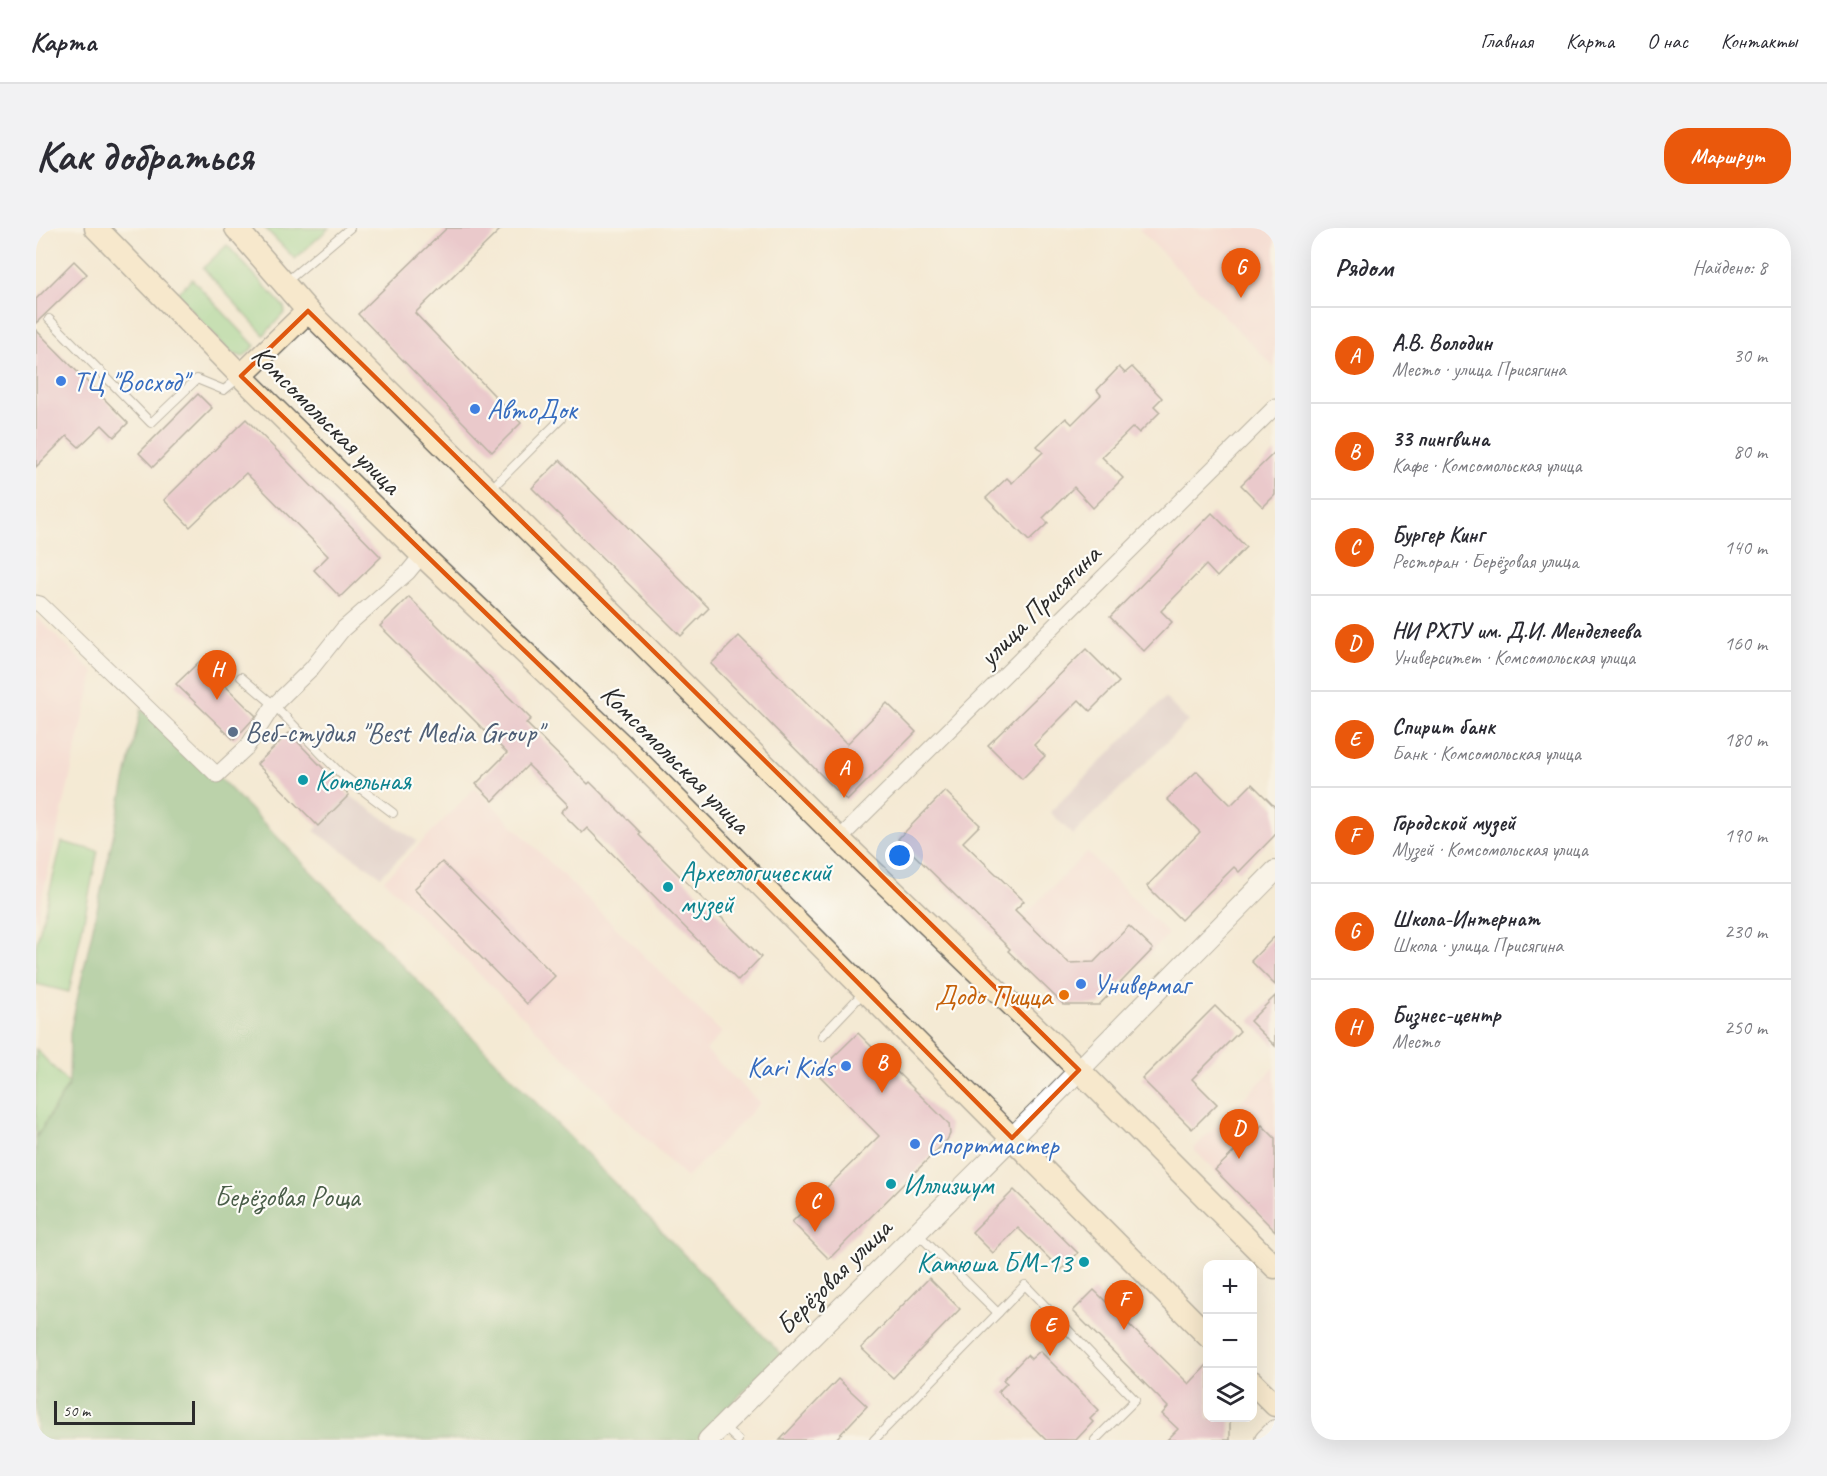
<!DOCTYPE html>
<html lang="ru">
<head>
<meta charset="utf-8">
<style>
  body { margin:0; font-family:Caveat,sans-serif; background:#f2f2f3; color:#2b2b33 }
  .controls { position:absolute; right:18px; bottom:18px; display:grid; overflow:hidden; border-radius:12px; box-shadow:0 6px 24px #0002 }
  .controls button { width:54px; height:54px; display:grid; place-items:center; padding:0; border:0; border-bottom:2px solid #e1e1e2; background:#fff; color:#2b2b33; font:30px sans-serif }
  .scale { position:absolute; left:18px; bottom:15px; width:141px; box-sizing:border-box; padding-left:6px; border:3px solid #2b2b2b; border-top:0; font-size:16px; line-height:21px; white-space:nowrap; color:#2b2b2b; -webkit-text-stroke:4px #fdfcf7; paint-order:stroke }
  .you { position:absolute; left:864px; top:628px; width:21px; height:21px; margin:-15px; border:4px solid #fff; border-radius:50%; background:#1a73e8; box-shadow:0 0 0 9px #1a73e833 }
  .badge { display:grid; place-items:center; width:39px; height:39px; border-radius:50%; background:#ea580c; color:#fff; font-size:20px; font-weight:700 }
  .pin { position:absolute; translate:-50% -50px; filter:drop-shadow(0 2px 3px #0008) }
  .pin::after { content:''; position:absolute; top:32px; width:21px; height:18px; background:inherit; clip-path:polygon(0 0,100% 0,50% 100%) }
  .list { margin:0; padding:0; list-style:none }
  h2 { display:flex; justify-content:space-between; align-items:center; height:78px; margin:0; padding:0 24px; font-size:26px }
  h2 small { font-size:20px; font-weight:400; color:#7c7c81 }
  .list li { display:grid; grid-template-columns:39px 1fr auto; gap:18px; align-items:center; box-sizing:border-box; height:96px; padding:0 24px; border-top:2px solid #e1e1e2 }
  .list b { display:block; font-size:22px; white-space:nowrap }
  .list p { margin:0; font-size:20px; white-space:nowrap; color:#7c7c81 }
  .list em { font-size:20px; font-style:normal; color:#7c7c81 }
  .icon { flex:none; width:33px; height:33px; fill:none; stroke:currentColor; stroke-width:2; stroke-linecap:round; stroke-linejoin:round }
  .map { position:relative; flex:none; width:1239px; height:1212px; overflow:hidden; border-radius:24px }
  header { display:flex; align-items:center; gap:36px; box-sizing:border-box; height:84px; padding:0 30px; background:#fff; border-bottom:2px solid #e1e1e2 }
  header strong { font-size:28px }
  nav { display:flex; gap:33px; margin-inline-start:auto; font-size:21px }
  .intro { display:flex; align-items:center; justify-content:space-between; box-sizing:border-box; height:144px; padding:0 36px }
  h1 { margin:0; font-size:42px }
  .button { padding:15px 27px; border-radius:24px; background:#ea580c; color:#fff; font-size:21px; font-weight:700 }
  main { display:flex; gap:36px; padding:0 36px }
  aside { flex:1; background:#fff; border-radius:24px; box-shadow:0 6px 24px #0002 }
  .map>svg:first-child { display:block }
</style>
</head>
<body>
<header>
<strong>Карта</strong>
<nav><a>Главная</a><a>Карта</a><a>О нас</a><a>Контакты</a></nav>
</header>
<div class="intro"><h1>Как добраться</h1><a class="button">Маршрут</a></div>
<main>
<div class="map">
<svg width="1239" height="1212" viewBox="0 0 1239 1212">
  <rect width="100%" height="100%" fill="#fdfcf7"/>
  <filter id="ink" filterUnits="userSpaceOnUse"><feTurbulence type="fractalNoise" baseFrequency=".0167" numOctaves="2"/><feDisplacementMap in="SourceGraphic" scale="12" xChannelSelector="R" yChannelSelector="G"/><feConvolveMatrix kernelMatrix="1 2 1 2 8 2 1 2 1" color-interpolation-filters="sRGB"/></filter>
  <filter id="wash" filterUnits="userSpaceOnUse"><feTurbulence type="fractalNoise" baseFrequency=".008" numOctaves="4" result="noise"/><feDisplacementMap in="SourceGraphic" scale="24" xChannelSelector="R" yChannelSelector="G"/><feGaussianBlur stdDeviation="1.35" result="paint"/><feColorMatrix in="noise" values="0 0 0 0 0 0 0 0 0 0 0 0 0 0 0 0 0 1.4 0 .05"/><feComposite in="paint" operator="in"/></filter>
  <g filter="url(#wash)">
    <rect width="100%" height="100%" fill="#f4ead4"/>
    <g fill="#f7cfd2">
      <polygon points="1102,0 1239,0 1239,140"/>
      <polygon points="0,388 58,445 0,696"/>
      <polygon points="439,560 686,805 670,822 724,875 650,950 348,652"/>
      <polygon points="1051,624 1132,706 1063,777 1028,777 972,723 983,712 974,702"/>
      <polygon points="1239,839 1239,1003 1157,921"/>
    </g>
    <g fill="#d2bdc6">
      <polygon points="1129,470 1152,493 1037,607 1014,584"/>
      <polygon points="313,567 381,613 345,648 278,603"/>
    </g>
    <g fill="#90d38c" stroke="#5e7f5c" stroke-width="1.5">
      <polygon points="229,0 293,0 259,31"/>
      <polygon points="191,17 248,79 249,84 228,107 167,40"/>
      <polygon points="156,51 219,118 207,129 195,125 140,66"/>
      <polygon points="26,614 62,623 33,764 0,756 0,718"/>
      <polygon points="0,821 33,856 0,910"/>
    </g>
    <polygon fill="#74b578" stroke="#507052" stroke-width="1.5" points="105,481 181,547 745,1126 660,1212 0,1212 0,910 33,856 34,804"/>
    <g id="blocks">
      <g fill="#dea2c2">
        <polygon points="411,0 466,0 379,85 485,195 456,224 322,86"/>
        <polygon points="38,33 51,46 0,95 0,71"/>
        <polygon points="0,102 92,195 78,209 66,197 43,219 31,208 0,239"/>
        <polygon points="1083,139 1089,145 1096,139 1126,170 1118,178 1124,184 1103,205 1097,199 1066,229 1087,250 1057,280 1038,259 1007,290 1012,295 993,313 950,270 971,250 976,255 1007,224 1001,218 1030,190 1036,196 1065,167 1061,162"/>
        <polygon points="162,166 176,180 117,239 103,225"/>
        <polygon points="210,191 345,329 304,369 278,342 292,328 210,245 154,299 128,272"/>
        <polygon points="1239,224 1239,267 1227,279 1205,257"/>
        <polygon points="524,232 673,380 645,408 496,260"/>
        <polygon points="1176,285 1210,319 1181,349 1170,337 1125,383 1136,394 1108,423 1074,389"/>
        <polygon points="373,369 495,491 490,495 552,556 554,554 605,605 603,607 725,729 702,753 551,600 546,605 525,584 532,577 492,537 457,573 440,556 471,525 344,398"/>
        <polygon points="703,408 811,516 851,475 880,504 811,573 675,436"/>
        <polygon points="1050,421 1083,454 1054,483 1043,472 998,517 1009,528 986,551 952,517"/>
        <polygon points="164,433 220,488 198,512 140,456"/>
        <polygon points="253,505 313,567 282,598 221,536"/>
        <polygon points="1161,543 1195,577 1216,556 1239,579 1239,607 1203,644 1198,639 1145,692 1111,658 1164,604 1131,571"/>
        <polygon points="909,563 944,597 927,614 988,673 979,682 1033,735 1058,734 1093,698 1117,721 1063,777 1028,777 972,723 974,721 862,611"/>
        <polygon points="406,634 519,748 491,776 378,661"/>
        <polygon points="1239,708 1239,757 1215,733"/>
        <polygon points="1239,768 1239,818 1214,793"/>
        <polygon points="1179,778 1204,803 1156,851 1181,876 1156,901 1106,851"/>
        <polygon points="822,805 913,896 914,906 911,912 793,1031 756,994 843,908 781,845"/>
        <polygon points="1226,897 1239,910 1239,1003 1179,942"/>
        <polygon points="978,962 1042,1025 1025,1042 982,1000 957,1025 936,1004"/>
        <polygon points="893,1050 924,1081 857,1150 825,1120"/>
        <polygon points="1058,1062 1153,1156 1172,1136 1172,1190 1194,1190 1194,1212 1131,1212 1142,1201 1126,1186 1132,1179 1037,1083"/>
        <polygon points="1004,1123 1063,1182 1054,1191 1057,1194 1040,1212 1010,1212 962,1164 971,1155 967,1152 991,1127 995,1131"/>
        <polygon points="802,1151 831,1178 799,1212 744,1212"/>
      </g>
    </g>
  </g>
  <g filter="url(#ink)">
    <use href="#blocks" fill-opacity="0" stroke="#716e66" stroke-width="1.5"/>
    <g fill="none" stroke-linecap="round" stroke-linejoin="round">
      <g stroke="#716e66" stroke-width="10">
        <g id="service">
          <polyline points="250,54 314,0"/>
          <polyline points="13,91 115,195 161,151 188,162 204,149"/>
          <polyline points="454,262 525,191"/>
          <polyline points="205,449 238,477 304,545 357,585"/>
          <polyline points="786,808 829,763"/>
          <polyline points="882,1006 962,1085 989,1057 1099,1172 1059,1212"/>
          <polyline points="688,1199 702,1212"/>
          <polyline points="838,1212 962,1085"/>
        </g>
      </g>
      <g stroke="#716e66" stroke-width="17">
        <g id="minor">
          <polyline points="0,375 4,376 181,547 211,519 238,477 276,440 307,401 372,344 386,327"/>
          <polyline points="803,611 1239,179"/>
        </g>
      </g>
      <g stroke="#716e66" stroke-width="22">
        <g id="tertiary">
          <polyline points="672,1212 1003,883 1239,643"/>
          <polyline points="1229,1212 1239,1202"/>
        </g>
      </g>
      <g stroke="#716e66" stroke-width="25">
        <g id="secondary">
          <polyline points="60,0 205,148 386,327 589,520 1172,1108"/>
          <polyline points="200,0 272,83 803,611 1026,825 1239,1039"/>
          <polyline points="205,148 272,83"/>
          <polyline points="1216,1154 1239,1177"/>
        </g>
      </g>
      <use href="#service" stroke="#fff" stroke-width="8"/>
      <use href="#minor" stroke="#fff" stroke-width="15"/>
      <use href="#tertiary" stroke="#fff" stroke-width="20"/>
      <use href="#secondary" stroke="#fae7c3" stroke-width="22"/>
    </g>
  </g>
  <path d="M0 0H1239V1212H0ZM272 83 1043 842 976 910 589 520 205 148Z" fill="#f4ead4" fill-opacity=".55" fill-rule="evenodd"/>
  <path fill="none" stroke="#df570e" stroke-width="4.5" stroke-linejoin="round" d="M272 83 1043 842 976 910 589 520 205 148Z"/>
  <g fill="#3f7fe0" stroke="#fdfcf7" stroke-width="2">
    <circle cx="25" cy="153" r="6"/>
    <circle cx="439" cy="181" r="6"/>
    <circle cx="1045" cy="756" r="6"/>
    <circle cx="810" cy="838" r="6"/>
    <circle cx="879" cy="916" r="6"/>
  </g>
  <circle fill="#5c6f8a" stroke="#fdfcf7" stroke-width="2" cx="197" cy="504" r="6"/>
  <g fill="#0f9aa8" stroke="#fdfcf7" stroke-width="2">
    <circle cx="267" cy="552" r="6"/>
    <circle cx="632" cy="659" r="6"/>
    <circle cx="855" cy="956" r="6"/>
    <circle cx="1048" cy="1034" r="6"/>
  </g>
  <circle fill="#e8710a" stroke="#fdfcf7" stroke-width="2" cx="1028" cy="767" r="6"/>
  <g text-anchor="middle" stroke-width="4.5" stroke-linejoin="round" paint-order="stroke">
    <g font-size="28" fill="#366cbe" stroke="#fdfcf7" text-anchor="start">
      <text x="37" y="163">ТЦ "Восход"</text>
      <text x="451" y="191">АвтоДок</text>
      <text x="1057" y="766">Универмаг</text>
      <text x="798" y="848" text-anchor="end">Kari Kids</text>
      <text x="891" y="926">Спортмастер</text>
    </g>
    <g font-size="28" fill="#2b2b2b" stroke="#fdfcf7">
      <text transform="translate(291 191) rotate(45)" y="10">Комсомольская улица</text>
      <text transform="translate(1003 377) rotate(-45)" y="10">улица Присягина</text>
      <text transform="translate(640 530) rotate(45)" y="10">Комсомольская улица</text>
      <text transform="translate(797 1048) rotate(-45)" y="10">Берёзовая улица</text>
    </g>
    <g font-size="28" fill="#4e5e75" stroke="#fdfcf7" text-anchor="start">
      <text x="209" y="514">Веб-студия "Best Media Group"</text>
    </g>
    <g font-size="28" fill="#0d838f" stroke="#fdfcf7" text-anchor="start">
      <text x="279" y="562">Котельная</text>
      <text x="644" y="653">Археологический<tspan x="644" dy="32">музей</tspan></text>
      <text x="867" y="966">Иллизиум</text>
      <text x="1036" y="1044" text-anchor="end">Катюша БМ-13</text>
    </g>
    <g font-size="28" fill="#c56008" stroke="#fdfcf7" text-anchor="end">
      <text x="1016" y="777">Додо Пицца</text>
    </g>
    <g font-size="28" fill="#495d48" stroke="#fdfcf7">
      <text x="251" y="978">Берёзовая Роща</text>
    </g>
  </g>
</svg>
<div class="controls">
<button>+</button>
<button>−</button>
<button><svg class="icon" aria-label="layers" viewBox="0 0 24 24"><path d="M12 4l9 5-9 5-9-5zM3 14l9 5 9-5"/></svg></button>
</div>
<div class="scale">50 m</div>
<div class="you"></div>
<div class="pin badge" style="left:808px;top:570px">A</div>
<div class="pin badge" style="left:846px;top:865px">B</div>
<div class="pin badge" style="left:779px;top:1004px">C</div>
<div class="pin badge" style="left:1203px;top:931px">D</div>
<div class="pin badge" style="left:1014px;top:1128px">E</div>
<div class="pin badge" style="left:1088px;top:1102px">F</div>
<div class="pin badge" style="left:1205px;top:70px">G</div>
<div class="pin badge" style="left:181px;top:472px">H</div>
</div>
<aside>
<h2>Рядом<small>Найдено: 8</small></h2>
<ul class="list">
<li><span class="badge">A</span><div><b>А.В. Володин</b><p>Место · улица Присягина</p></div><em>30 m</em></li>
<li><span class="badge">B</span><div><b>33 пингвина</b><p>Кафе · Комсомольская улица</p></div><em>80 m</em></li>
<li><span class="badge">C</span><div><b>Бургер Кинг</b><p>Ресторан · Берёзовая улица</p></div><em>140 m</em></li>
<li><span class="badge">D</span><div><b>НИ РХТУ им. Д.И. Менделеева</b><p>Университет · Комсомольская улица</p></div><em>160 m</em></li>
<li><span class="badge">E</span><div><b>Спирит банк</b><p>Банк · Комсомольская улица</p></div><em>180 m</em></li>
<li><span class="badge">F</span><div><b>Городской музей</b><p>Музей · Комсомольская улица</p></div><em>190 m</em></li>
<li><span class="badge">G</span><div><b>Школа-Интернат</b><p>Школа · улица Присягина</p></div><em>230 m</em></li>
<li><span class="badge">H</span><div><b>Бизнес-центр</b><p>Место</p></div><em>250 m</em></li>
</ul>
</aside>
</main>
</body>
</html>
